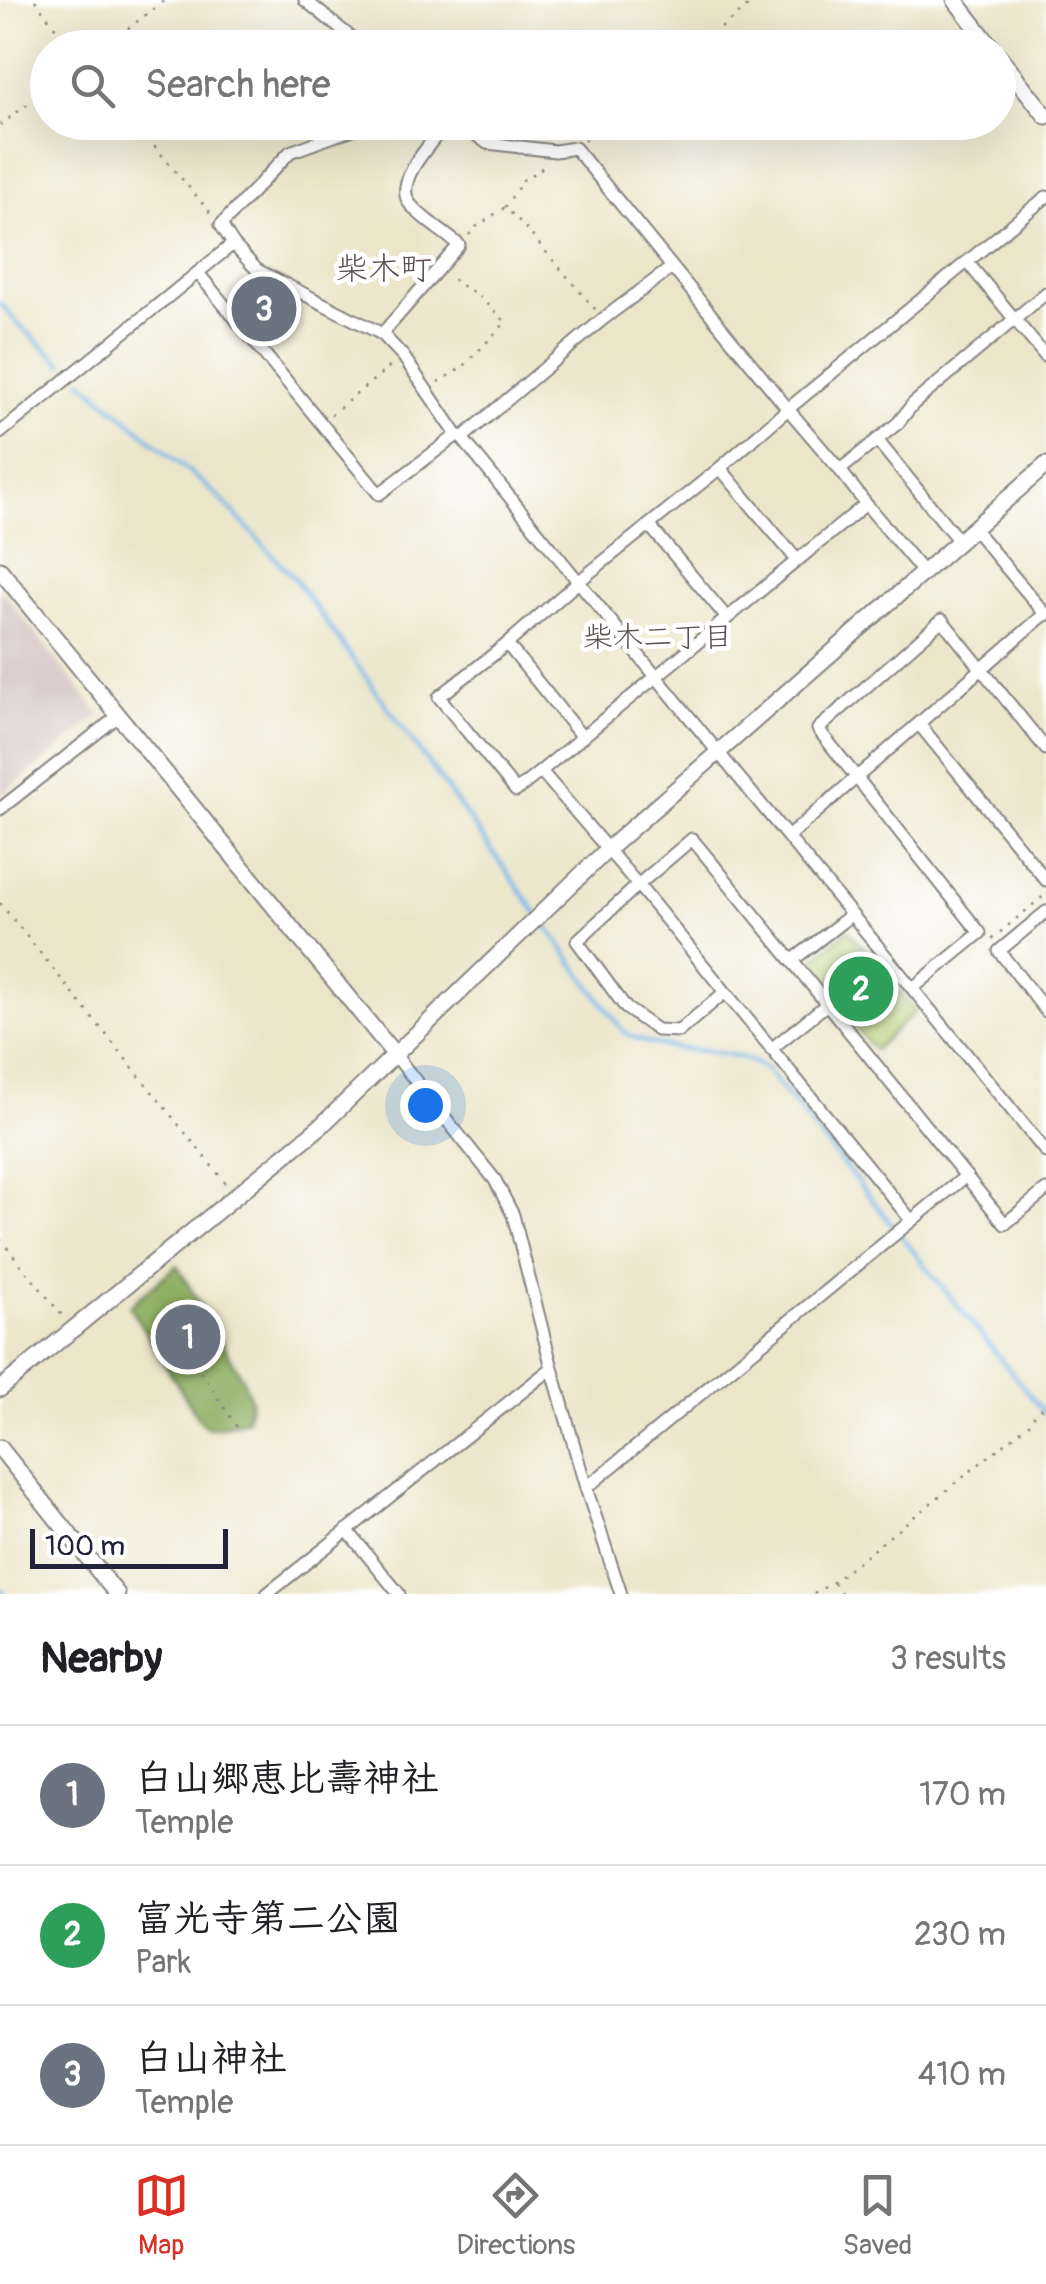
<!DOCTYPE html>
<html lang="en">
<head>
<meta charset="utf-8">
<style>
  body { margin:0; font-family:Pangolin,"Klee One",sans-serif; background:#f2f2f2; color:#202124 }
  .scale { position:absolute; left:30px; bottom:25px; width:198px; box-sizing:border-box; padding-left:10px; border:5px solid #22223b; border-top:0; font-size:28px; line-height:35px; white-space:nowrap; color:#22223b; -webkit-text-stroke:8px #fff; paint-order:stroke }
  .you { position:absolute; left:425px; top:1105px; width:35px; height:35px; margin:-25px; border:8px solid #fff; border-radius:50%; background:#1a73e8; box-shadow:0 0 0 15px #1a73e833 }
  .badge { display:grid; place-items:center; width:65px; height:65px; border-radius:50%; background:#d93025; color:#fff; font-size:32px; font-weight:700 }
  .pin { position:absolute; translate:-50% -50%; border:5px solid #fff; box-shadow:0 2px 10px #0006 }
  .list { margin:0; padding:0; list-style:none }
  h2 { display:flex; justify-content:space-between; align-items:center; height:130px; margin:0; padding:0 40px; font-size:42px }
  h2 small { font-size:32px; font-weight:400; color:#757577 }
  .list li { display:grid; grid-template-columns:65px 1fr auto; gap:30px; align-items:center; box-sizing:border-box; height:140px; padding:0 40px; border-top:2px solid #e0e0e0 }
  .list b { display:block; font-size:38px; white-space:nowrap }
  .list p { margin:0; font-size:32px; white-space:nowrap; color:#757577 }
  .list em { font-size:32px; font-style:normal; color:#757577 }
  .icon { flex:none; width:55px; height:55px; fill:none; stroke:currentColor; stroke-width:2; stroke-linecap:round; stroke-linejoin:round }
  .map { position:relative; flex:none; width:1046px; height:1594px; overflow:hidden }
  .search { position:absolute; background:#fff; box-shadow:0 10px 40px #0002; left:30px; right:30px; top:30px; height:110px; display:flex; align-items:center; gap:25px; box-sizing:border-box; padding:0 35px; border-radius:55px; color:#757577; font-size:38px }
  .sheet { height:550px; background:#fff }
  nav { display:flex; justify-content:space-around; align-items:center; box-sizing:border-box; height:140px; border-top:2px solid #e0e0e0; background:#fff; font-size:28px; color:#757577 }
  nav a { display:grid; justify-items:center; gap:5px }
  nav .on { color:#d93025 }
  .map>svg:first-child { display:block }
</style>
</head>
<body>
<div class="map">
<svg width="1046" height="1594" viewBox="0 0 1046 1594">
  <rect width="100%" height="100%" fill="#fff"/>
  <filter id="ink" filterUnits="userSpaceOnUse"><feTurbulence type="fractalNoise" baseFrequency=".01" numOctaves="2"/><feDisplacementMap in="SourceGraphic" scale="20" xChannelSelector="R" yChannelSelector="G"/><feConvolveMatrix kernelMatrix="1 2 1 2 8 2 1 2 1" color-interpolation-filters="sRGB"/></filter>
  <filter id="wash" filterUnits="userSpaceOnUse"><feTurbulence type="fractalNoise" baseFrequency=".0048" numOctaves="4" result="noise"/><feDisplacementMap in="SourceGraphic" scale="40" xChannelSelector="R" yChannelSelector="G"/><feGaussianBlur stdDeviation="2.25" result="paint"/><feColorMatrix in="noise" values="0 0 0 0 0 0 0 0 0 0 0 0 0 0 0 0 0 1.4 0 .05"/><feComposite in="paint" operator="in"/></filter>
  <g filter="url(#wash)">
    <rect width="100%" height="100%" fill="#ebe6ca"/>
    <polygon fill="#d1bfbf" points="0,589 100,715 0,796"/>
    <polygon fill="#b2cb70" stroke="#6a7656" stroke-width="2.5" points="848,930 916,1011 874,1050 806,966"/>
    <polygon fill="#8daf62" stroke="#58684e" stroke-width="2.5" points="177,1265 242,1377 251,1400 247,1420 215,1428 206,1427 198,1418 129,1306"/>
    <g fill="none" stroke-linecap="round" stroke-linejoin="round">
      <g stroke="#76b5ea" stroke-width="4">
        <polyline points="0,303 19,325 64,365"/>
        <polyline points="81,380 218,496 294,578 537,913"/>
        <path d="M543 921 623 1031C666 1059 722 1041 766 1069L1046 1415"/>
        <polyline points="0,1589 5,1594"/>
      </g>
    </g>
  </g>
  <g filter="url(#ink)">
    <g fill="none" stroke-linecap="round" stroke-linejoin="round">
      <g stroke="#868482" stroke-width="15">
        <g id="street">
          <polyline points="305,0 364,48"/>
          <path d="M458 122 487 143 555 151 575 148 788 409 840 470 866 504 541 771 638 885 692 839C798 966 900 1096 1005 1224L1046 1190"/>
          <path d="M233 244 257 270 382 334 403 356 457 435 462 438C655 678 852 913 1046 1152"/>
          <polyline points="968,263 1046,357"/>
          <polyline points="198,273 379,494 457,435"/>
          <path d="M382 334 459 245C444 232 422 219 410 204 392 181 434 141 447 122"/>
          <polyline points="0,433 233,244 221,225 290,152 353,129 358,122"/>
          <polyline points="462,438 603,319 671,268"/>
          <polyline points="720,468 797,560"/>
          <polyline points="840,470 877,440"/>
          <polyline points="866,504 923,572"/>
          <polyline points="649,525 727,618"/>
          <polyline points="974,529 1046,615"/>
          <polyline points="959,541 877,440 898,423 913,404 1046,293"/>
          <polyline points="507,644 582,737"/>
          <polyline points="919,724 1046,880"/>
          <polyline points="541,771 516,791 439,697 507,644 578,582 720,468 788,409 1046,197"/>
          <polyline points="0,809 117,717"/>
          <polyline points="789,836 1046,613"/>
          <polyline points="1046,912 999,951 1046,1011"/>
          <polyline points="793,960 851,915"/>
          <polyline points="913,988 980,933 818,729 942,620 1046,749"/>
          <polyline points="724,993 679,1031 657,1030 626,1008 577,941 638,885 911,1220"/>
          <polyline points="771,1049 826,1005"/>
          <polyline points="395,1055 495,1180 513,1215 552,1368 586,1488 621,1594"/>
          <polyline points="586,1488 966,1176"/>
          <polyline points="347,1530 399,1594"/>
          <polyline points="267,1594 552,1368"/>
        </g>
      </g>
      <g stroke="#868482" stroke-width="19">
        <g id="secondary">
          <polyline points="955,0 992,48"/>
          <polyline points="998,55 1046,116"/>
          <polyline points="0,570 395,1055"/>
          <polyline points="0,1389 321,1126 608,849 1046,465"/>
          <polyline points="0,1448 117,1594"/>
        </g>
      </g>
      <g stroke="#868482" stroke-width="2.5" stroke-dasharray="2.5 8" stroke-linecap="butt">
        <polyline points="35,0 71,48"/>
        <polyline points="103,48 165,0"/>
        <polyline points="697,48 755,0"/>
        <polyline points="134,122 213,216"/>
        <polyline points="0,125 48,89"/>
        <polyline points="584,141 606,122"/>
        <polyline points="505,207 523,180 548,164"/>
        <polyline points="469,235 476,227 504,208 515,216 596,310"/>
        <polyline points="270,300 287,300"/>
        <polyline points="438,382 463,367 506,322 475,293 455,282 450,273"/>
        <polyline points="331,415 394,363"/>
        <polyline points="0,903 228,1186"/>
        <polyline points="992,939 1046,894"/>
        <polyline points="0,1239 65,1319"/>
        <polyline points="184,1345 238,1429"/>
        <polyline points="834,1583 842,1594"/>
        <polyline points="814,1594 833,1582 1034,1420 1034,1415 1046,1405"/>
      </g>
      <use href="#street" stroke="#fff" stroke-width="11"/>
      <use href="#secondary" stroke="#fff" stroke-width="15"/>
    </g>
  </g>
  <g text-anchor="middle" stroke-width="9" stroke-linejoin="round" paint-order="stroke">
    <g font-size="30" fill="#5e5151" stroke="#fff">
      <text x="658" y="647">柴木二丁目</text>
    </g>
    <g font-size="32" fill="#5e5151" stroke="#fff">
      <text x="384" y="279">柴木町</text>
    </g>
  </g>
</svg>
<div class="scale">100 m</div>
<div class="you"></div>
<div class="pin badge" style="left:188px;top:1337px;background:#6b7280">1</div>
<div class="pin badge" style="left:861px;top:989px;background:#2e9e5b">2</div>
<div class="pin badge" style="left:264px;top:309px;background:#6b7280">3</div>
<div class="search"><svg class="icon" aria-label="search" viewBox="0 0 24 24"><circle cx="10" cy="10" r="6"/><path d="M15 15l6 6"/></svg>Search here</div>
</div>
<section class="sheet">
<h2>Nearby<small>3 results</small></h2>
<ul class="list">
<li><span class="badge" style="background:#6b7280">1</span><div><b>白山郷恵比壽神社</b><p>Temple</p></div><em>170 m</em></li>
<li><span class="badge" style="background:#2e9e5b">2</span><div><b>富光寺第二公園</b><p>Park</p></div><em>230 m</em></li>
<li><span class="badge" style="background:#6b7280">3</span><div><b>白山神社</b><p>Temple</p></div><em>410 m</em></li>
</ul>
</section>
<nav>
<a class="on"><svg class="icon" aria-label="map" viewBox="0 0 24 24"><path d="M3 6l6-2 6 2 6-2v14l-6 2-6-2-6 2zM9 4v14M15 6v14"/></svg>Map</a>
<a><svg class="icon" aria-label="directions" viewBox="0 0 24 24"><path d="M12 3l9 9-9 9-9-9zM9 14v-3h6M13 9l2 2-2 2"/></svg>Directions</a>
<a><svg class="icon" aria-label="saved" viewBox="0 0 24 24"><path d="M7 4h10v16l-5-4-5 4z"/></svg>Saved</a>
</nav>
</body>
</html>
